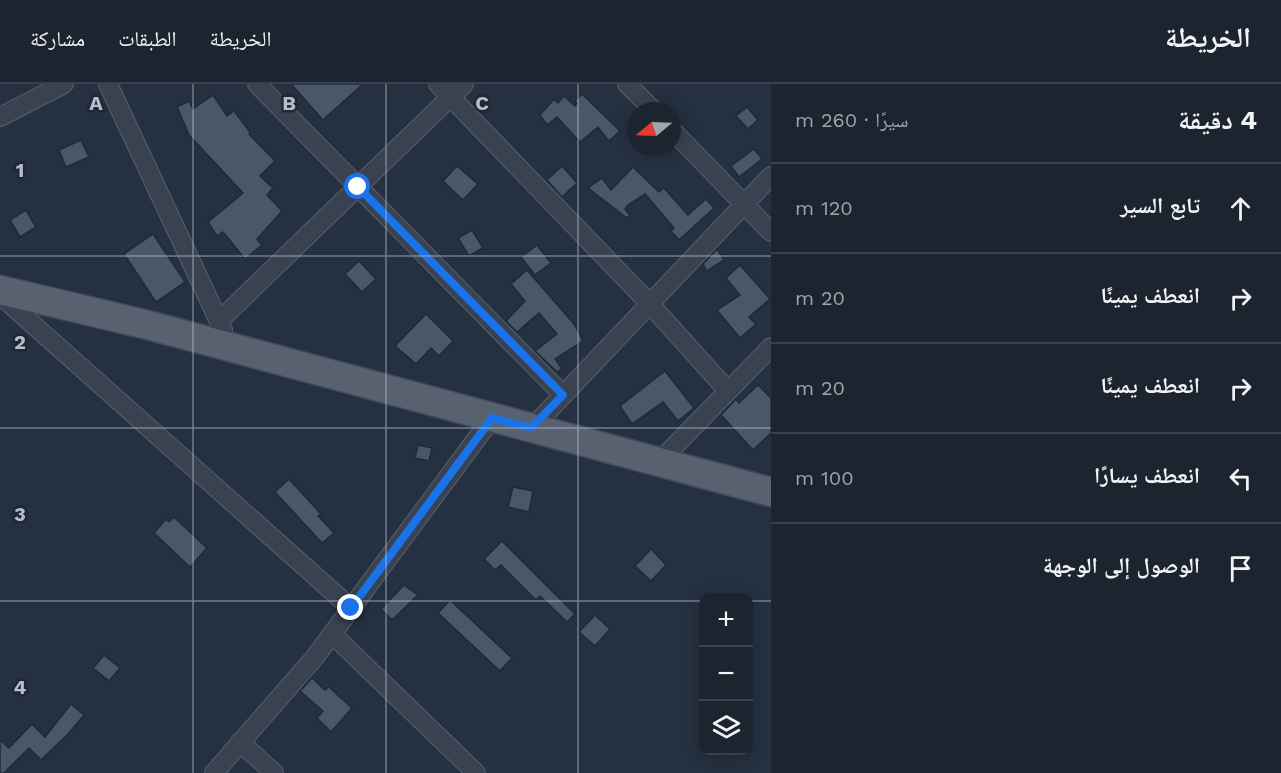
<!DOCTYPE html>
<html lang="ar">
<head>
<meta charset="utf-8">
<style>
  body { margin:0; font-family:"Work Sans","Noto Naskh Arabic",sans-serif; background:#29303c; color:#f1f3f6; direction:rtl }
  .controls { position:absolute; right:18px; bottom:18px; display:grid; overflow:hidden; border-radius:12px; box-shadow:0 3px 15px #0003 }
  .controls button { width:54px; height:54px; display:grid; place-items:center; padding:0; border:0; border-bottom:2px solid #3a414c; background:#1c2430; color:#f1f3f6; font:30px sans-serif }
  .compass { position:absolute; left:627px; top:18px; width:54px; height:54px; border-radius:50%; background:#1c2430; box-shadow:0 3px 15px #0003; rotate:251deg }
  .stop { position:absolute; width:18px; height:18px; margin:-14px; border:4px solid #1a73e8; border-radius:50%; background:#fff }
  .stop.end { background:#1a73e8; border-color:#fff; box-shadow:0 2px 6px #0008 }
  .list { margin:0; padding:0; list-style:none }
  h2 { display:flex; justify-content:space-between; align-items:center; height:78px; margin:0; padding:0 24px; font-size:26px }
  h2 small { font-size:20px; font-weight:400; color:#a0a4ab }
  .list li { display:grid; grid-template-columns:39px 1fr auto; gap:18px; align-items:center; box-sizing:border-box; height:90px; padding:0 24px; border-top:2px solid #3a414c }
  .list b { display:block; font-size:22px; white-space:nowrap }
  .list em { font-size:20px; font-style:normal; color:#a0a4ab }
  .icon { flex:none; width:33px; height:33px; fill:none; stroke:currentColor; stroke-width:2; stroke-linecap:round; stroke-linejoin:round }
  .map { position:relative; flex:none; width:771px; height:689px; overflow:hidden; direction:ltr }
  header { display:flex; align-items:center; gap:36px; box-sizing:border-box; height:84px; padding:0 30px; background:#1c2430; border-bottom:2px solid #3a414c }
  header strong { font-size:28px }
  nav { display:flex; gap:33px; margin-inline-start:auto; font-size:21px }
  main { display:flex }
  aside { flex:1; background:#1c2430 }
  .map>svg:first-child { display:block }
</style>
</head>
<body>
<header>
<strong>الخريطة</strong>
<nav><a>الخريطة</a><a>الطبقات</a><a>مشاركة</a></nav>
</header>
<main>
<aside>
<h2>4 دقيقة<small>سيرًا · 260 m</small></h2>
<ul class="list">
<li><svg class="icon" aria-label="ahead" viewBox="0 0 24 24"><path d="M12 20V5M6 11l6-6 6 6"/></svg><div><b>تابع السير</b></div><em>120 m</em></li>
<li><svg class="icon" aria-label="right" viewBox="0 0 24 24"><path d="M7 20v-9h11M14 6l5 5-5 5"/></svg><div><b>انعطف يمينًا</b></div><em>20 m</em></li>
<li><svg class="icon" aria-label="right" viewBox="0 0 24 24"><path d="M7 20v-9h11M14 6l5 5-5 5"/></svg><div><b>انعطف يمينًا</b></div><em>20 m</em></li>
<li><svg class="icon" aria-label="left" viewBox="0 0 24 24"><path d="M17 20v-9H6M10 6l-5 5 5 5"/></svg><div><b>انعطف يسارًا</b></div><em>100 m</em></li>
<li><svg class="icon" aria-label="arrive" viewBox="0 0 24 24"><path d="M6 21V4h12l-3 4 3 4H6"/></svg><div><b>الوصول إلى الوجهة</b></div></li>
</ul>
</aside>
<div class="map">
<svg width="771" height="689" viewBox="0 0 771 689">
  <rect width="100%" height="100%" fill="#253040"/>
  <g fill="#4a5769" stroke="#202937" stroke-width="1.5">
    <polygon points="291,0 363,0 323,36"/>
    <polygon points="582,10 620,47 609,57 598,43 580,58 557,33 547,41 540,31 554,15 558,19 564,12 575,22 577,19 575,17"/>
    <polygon points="213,11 227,32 234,27 250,48 249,50 275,77 260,92 273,104 267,111 282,127 257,155 262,161 245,175 223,148 217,152 208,138 243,109 189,51 177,23 189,17 193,25"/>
    <polygon points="747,23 758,36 748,45 736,32"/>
    <polygon points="81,56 89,73 66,83 59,66"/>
    <polygon points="754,65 762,75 739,93 731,82"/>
    <polygon points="457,82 478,100 463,116 443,97"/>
    <polygon points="562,82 577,99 562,113 547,96"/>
    <polygon points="633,83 659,108 664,104 688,131 706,115 714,124 679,156 671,147 674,144 645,110 628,121 625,125 630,131 627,134 588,104 602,94 611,106"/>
    <polygon points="26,126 36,143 20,153 10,136"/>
    <polygon points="472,146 483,164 469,172 458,154"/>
    <polygon points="153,150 185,198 156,218 124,170"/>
    <polygon points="537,161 551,179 535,191 521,173"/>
    <polygon points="717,165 724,176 707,187 703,180"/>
    <polygon points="359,177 376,195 362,208 345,190"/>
    <polygon points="740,181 770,215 749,233 756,240 740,254 717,226 740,211 726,194"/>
    <polygon points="527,186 574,240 583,257 555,275 562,285 557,288 535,267 557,250 539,229 517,248 506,237 525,217 511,200"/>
    <polygon points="426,230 453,257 439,272 431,264 416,280 395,262"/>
    <polygon points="665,287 694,324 678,337 663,318 632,340 620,322"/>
    <polygon points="758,301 771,314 771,349 753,366 721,331 736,315 739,319"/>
    <polygon points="418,361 432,364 429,377 415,374"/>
    <polygon points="289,395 321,430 318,432 334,449 322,459 275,408"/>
    <polygon points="513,403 533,407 529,428 508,423"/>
    <polygon points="174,433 207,464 190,483 154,449 166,435 169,438"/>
    <polygon points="502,457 575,530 567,538 540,512 536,516 501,481 495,486 484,475"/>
    <polygon points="651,465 666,481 651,497 635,482"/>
    <polygon points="404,501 418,511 392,536 381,525"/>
    <polygon points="450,516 512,574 500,587 438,529"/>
    <polygon points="595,531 610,545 595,562 579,548"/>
    <polygon points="104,571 120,584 109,597 93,584"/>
    <polygon points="312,594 325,606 329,603 352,624 331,648 317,634 323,627 300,607"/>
    <polygon points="71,620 84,631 69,649 41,676 29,664 4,689 0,689 0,656 9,664 32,640 45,653"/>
  </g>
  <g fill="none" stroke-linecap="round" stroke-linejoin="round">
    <g stroke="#57606d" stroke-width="20">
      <g id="street">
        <polyline points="108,0 223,246"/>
        <polyline points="257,0 563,311"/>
        <polyline points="438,0 649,219 728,307"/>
        <polyline points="627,0 654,27"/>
        <polyline points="0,33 64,0"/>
        <polyline points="672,46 771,148"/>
        <polyline points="0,211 351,524"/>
        <polyline points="219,237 464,0"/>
        <polyline points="532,344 771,92"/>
        <polyline points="659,378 771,263"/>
        <polyline points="332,550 476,689"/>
        <polyline points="240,658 274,689"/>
        <polyline points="214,689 315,573 492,334"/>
      </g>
    </g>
    <g stroke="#424b59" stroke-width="31">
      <polyline id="primary" points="0,206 144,240 771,408"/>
    </g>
    <use href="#street" stroke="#394250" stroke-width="18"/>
    <use href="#primary" stroke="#576170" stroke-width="28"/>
  </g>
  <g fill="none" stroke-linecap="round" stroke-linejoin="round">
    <polyline stroke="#1a73e8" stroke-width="8" points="351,524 492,334 531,344 563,311 358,103"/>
  </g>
  <path fill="none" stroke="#b5bdca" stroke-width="1.5" stroke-opacity="0.55" d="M193 0V689M386 0V689M578 0V689M0 172H771M0 344H771M0 517H704M748 517H771"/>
  <g font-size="20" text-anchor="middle" font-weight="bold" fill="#b5bdca" stroke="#1e2735" stroke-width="5" stroke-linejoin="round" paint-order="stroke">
    <text x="96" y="26">A</text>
    <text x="289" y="26">B</text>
    <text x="482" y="26">C</text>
    <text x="20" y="93">1</text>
    <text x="20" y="265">2</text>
    <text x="20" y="437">3</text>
    <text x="20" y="610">4</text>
  </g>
</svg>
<div class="controls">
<button>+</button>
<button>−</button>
<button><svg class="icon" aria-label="layers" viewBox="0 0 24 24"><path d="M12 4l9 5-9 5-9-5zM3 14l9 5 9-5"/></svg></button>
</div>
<svg class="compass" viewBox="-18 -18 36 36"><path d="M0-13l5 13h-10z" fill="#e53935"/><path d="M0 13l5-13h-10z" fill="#a0a4ab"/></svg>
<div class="stop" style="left:358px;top:103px"></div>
<div class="stop end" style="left:351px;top:524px"></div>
</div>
</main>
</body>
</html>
